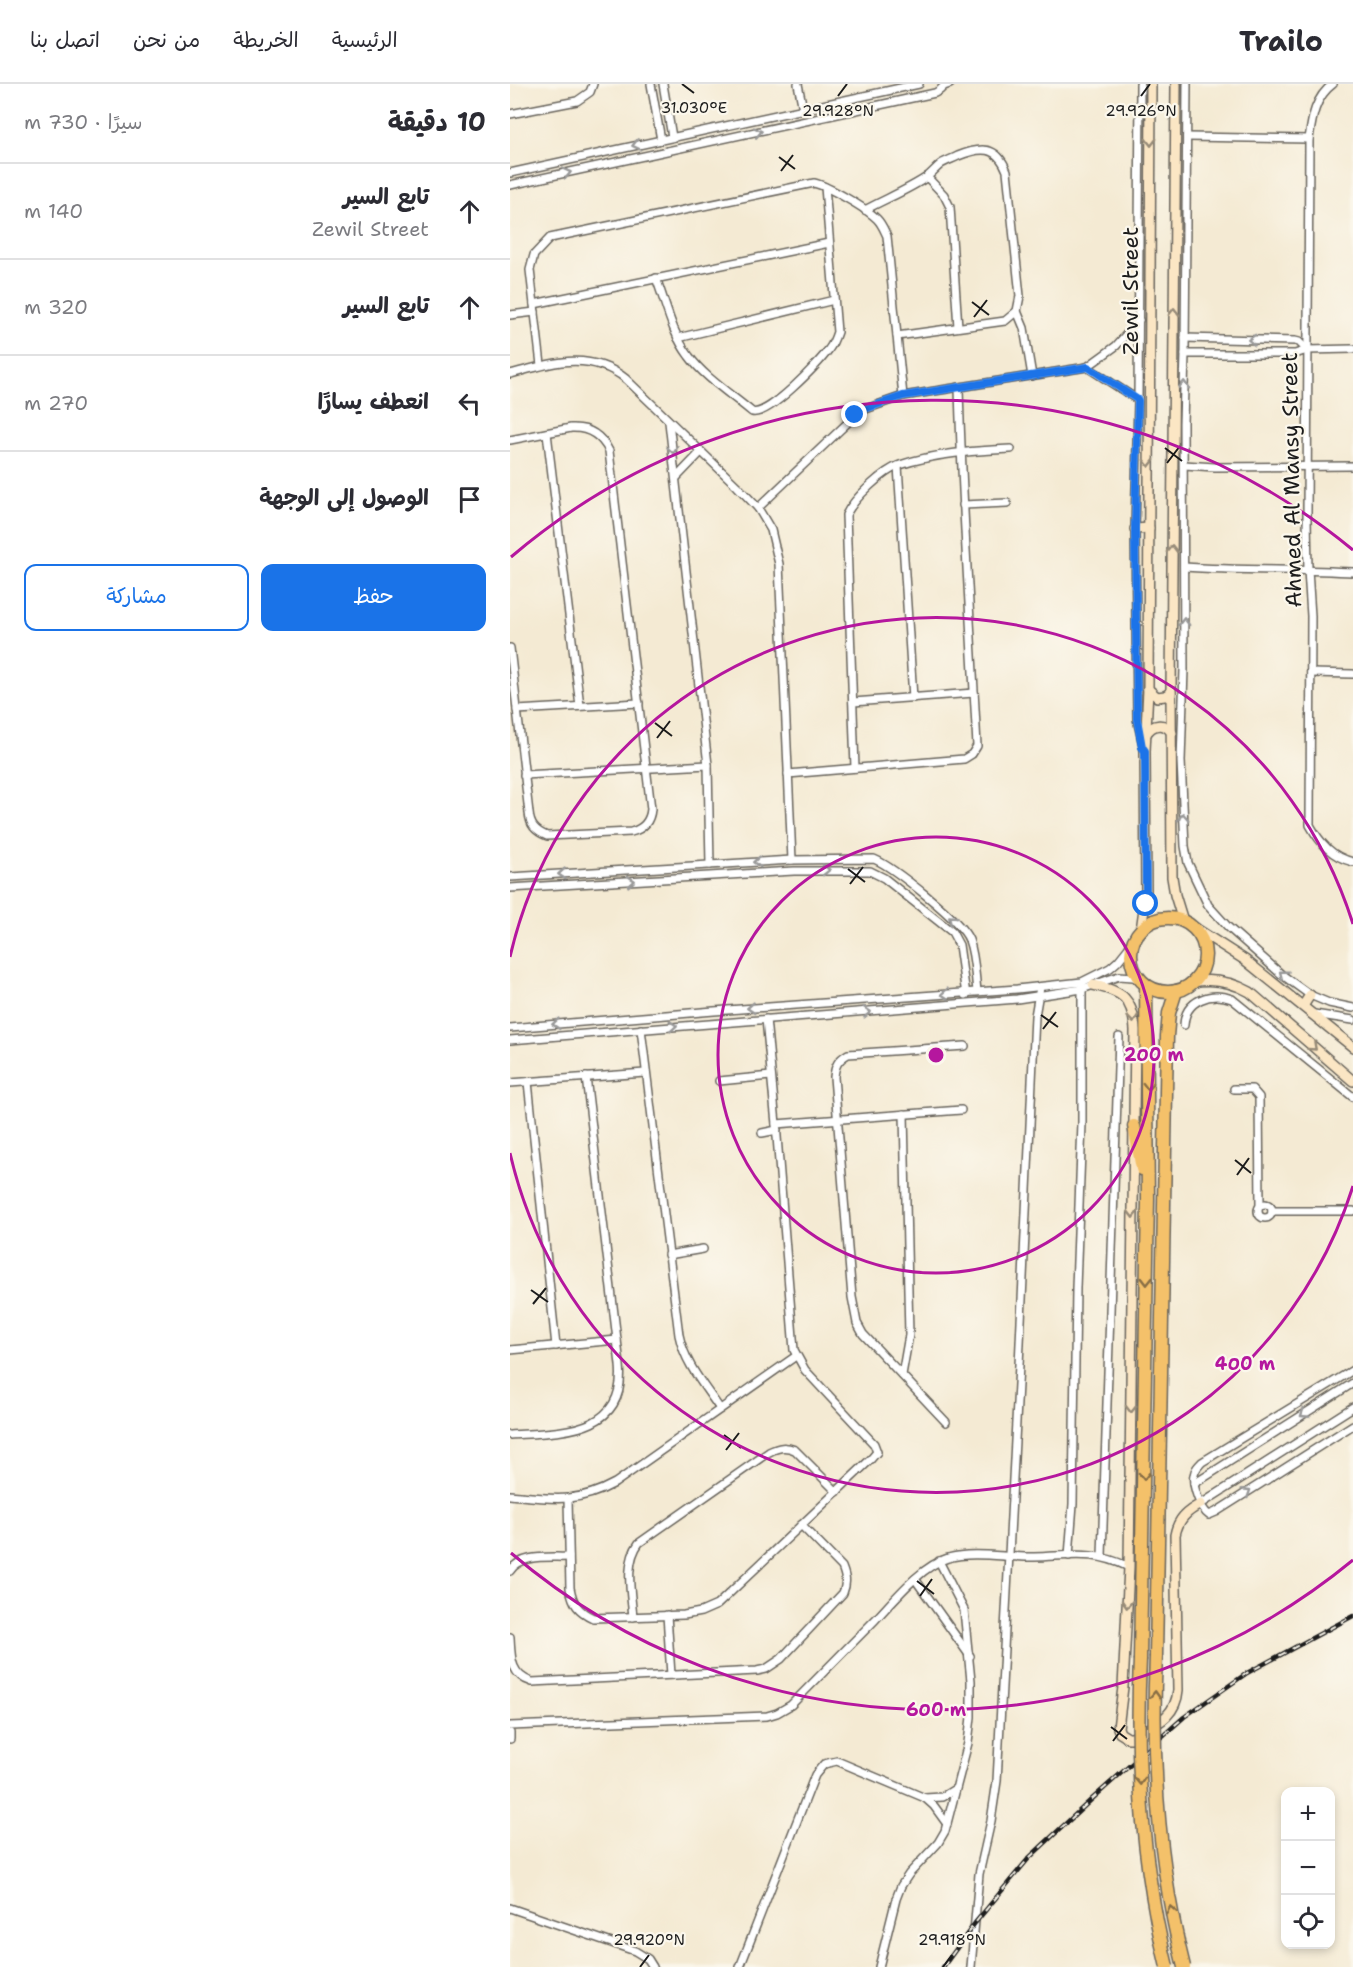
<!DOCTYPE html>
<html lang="ar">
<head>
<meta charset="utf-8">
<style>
  body { margin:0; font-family:"Shantell Sans","Playpen Sans Arabic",sans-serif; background:#f2f2f3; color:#2b2b33; direction:rtl }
  .controls { position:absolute; right:18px; bottom:18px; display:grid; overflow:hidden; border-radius:12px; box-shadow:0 3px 9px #0003 }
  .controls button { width:54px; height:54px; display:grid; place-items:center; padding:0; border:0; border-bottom:2px solid #e1e1e2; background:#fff; color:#2b2b33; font:30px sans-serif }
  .stop { position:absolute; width:18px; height:18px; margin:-14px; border:4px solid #1a73e8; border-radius:50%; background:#fff }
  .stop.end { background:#1a73e8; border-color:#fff; box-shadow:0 2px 6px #0008 }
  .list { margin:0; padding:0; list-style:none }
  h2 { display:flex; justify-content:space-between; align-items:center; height:78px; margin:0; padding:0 24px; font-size:26px }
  h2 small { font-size:20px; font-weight:400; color:#7c7c81 }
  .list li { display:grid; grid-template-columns:39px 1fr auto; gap:18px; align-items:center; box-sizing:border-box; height:96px; padding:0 24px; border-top:2px solid #e1e1e2 }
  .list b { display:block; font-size:22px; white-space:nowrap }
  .list p { margin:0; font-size:20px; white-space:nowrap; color:#7c7c81 }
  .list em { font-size:20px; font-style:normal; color:#7c7c81 }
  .actions { display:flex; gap:12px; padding:18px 24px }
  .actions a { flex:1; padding:14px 0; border:2px solid #1a73e8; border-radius:12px; text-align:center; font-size:21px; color:#1a73e8 }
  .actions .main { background:#1a73e8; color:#fff }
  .icon { flex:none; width:33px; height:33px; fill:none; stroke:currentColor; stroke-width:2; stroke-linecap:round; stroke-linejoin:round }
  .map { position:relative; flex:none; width:843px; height:1883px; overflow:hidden; direction:ltr }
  header { display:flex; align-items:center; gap:36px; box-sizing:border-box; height:84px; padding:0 30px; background:#fff; border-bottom:2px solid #e1e1e2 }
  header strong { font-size:28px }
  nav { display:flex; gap:33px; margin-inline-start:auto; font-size:21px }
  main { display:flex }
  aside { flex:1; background:#fff }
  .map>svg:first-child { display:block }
</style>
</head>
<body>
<header>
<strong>Trailo</strong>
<nav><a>الرئيسية</a><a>الخريطة</a><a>من نحن</a><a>اتصل بنا</a></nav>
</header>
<main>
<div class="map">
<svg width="843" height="1883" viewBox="0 0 843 1883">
  <rect width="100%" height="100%" fill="#fbf7ec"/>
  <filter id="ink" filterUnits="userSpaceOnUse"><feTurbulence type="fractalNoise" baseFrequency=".0167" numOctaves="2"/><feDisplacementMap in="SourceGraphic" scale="12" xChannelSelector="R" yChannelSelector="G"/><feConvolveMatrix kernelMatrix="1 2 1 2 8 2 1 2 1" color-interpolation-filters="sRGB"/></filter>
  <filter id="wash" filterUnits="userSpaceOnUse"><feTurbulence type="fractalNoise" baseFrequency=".008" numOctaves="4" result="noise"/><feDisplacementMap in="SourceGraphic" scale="24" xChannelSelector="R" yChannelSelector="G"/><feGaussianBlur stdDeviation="1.35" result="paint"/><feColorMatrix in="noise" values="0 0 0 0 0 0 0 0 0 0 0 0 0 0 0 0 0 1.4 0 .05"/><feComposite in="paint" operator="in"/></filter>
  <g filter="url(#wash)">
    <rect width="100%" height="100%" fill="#f4ead3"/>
  </g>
  <g filter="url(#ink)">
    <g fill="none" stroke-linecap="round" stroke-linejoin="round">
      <g stroke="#68645c" stroke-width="10">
        <g id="street">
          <polyline points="141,0 151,56"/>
          <polyline points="153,0 162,53"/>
          <polyline points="288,0 293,25"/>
          <polyline points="630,0 628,316 625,445 627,635 634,665"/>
          <polyline points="677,0 675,270 673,339 674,585 671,677 675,762 678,779 698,821 718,843 771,890 800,911 819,919 843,924"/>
          <path d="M823 0C805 13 802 34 799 55L797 434 798 486 801 532 800 741C810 759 822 773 843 778"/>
          <polyline points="0,30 67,17 80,8 83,0"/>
          <polyline points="677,53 799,55"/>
          <polyline points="0,89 409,0"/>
          <polyline points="417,93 434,111 440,123 448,243"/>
          <polyline points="0,101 425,9 430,6 434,2 440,0"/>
          <path d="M355 126C375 115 398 106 417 93 422 89 426 84 431 80 436 77 442 75 448 72 470 63 487 61 497 87L510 212 507 227 495 237 387 252"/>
          <path d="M146 194C156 220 162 250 179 272 194 293 222 311 242 328 258 333 309 279 319 265 323 260 325 254 327 248L315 103"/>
          <polyline points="24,220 319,159"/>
          <polyline points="507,227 514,244 522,292"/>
          <polyline points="0,231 25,228"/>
          <polyline points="168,254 324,216"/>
          <polyline points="675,254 785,257 789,258 797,266"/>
          <polyline points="675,270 785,270 797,266 843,265"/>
          <path d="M31 281 20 186 24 171 40 154 304 99C318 102 357 125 367 135 372 140 374 146 377 152L393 312"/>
          <polyline points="577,283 628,316"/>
          <path d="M0 290C42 279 79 266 116 295L227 402 248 424 261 446 269 480 282 776"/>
          <polyline points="159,338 198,681 200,781"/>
          <polyline points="37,349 70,622"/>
          <path d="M0 356 61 344C79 343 91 351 99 367L141 725C140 738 133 745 121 748L37 752C25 747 20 741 19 729L0 564"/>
          <polyline points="674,381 705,383 843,382"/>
          <polyline points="388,382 403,614"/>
          <polyline points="166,394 191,368"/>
          <polyline points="453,421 497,419"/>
          <polyline points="248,424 350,327 393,312 577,283 606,262 629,236"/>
          <path d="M674 483C731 487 787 485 843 488"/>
          <polyline points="801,589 843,590"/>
          <polyline points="343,618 464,609"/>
          <polyline points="7,626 129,619"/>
          <path d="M345 684 336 431C344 414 373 387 390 381 426 369 464 367 501 365"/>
          <path d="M278 690 454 675 462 670 467 662C461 542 452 423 449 303"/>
          <polyline points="14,691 198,681"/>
          <path d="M0 793 282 776 364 775C383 783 452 837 459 856 465 872 465 891 467 907"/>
          <polyline points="0,804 284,787 360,787 374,794 442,848 449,861 456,911"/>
          <polyline points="804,930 843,936"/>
          <path d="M674 941C675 916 701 907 722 915L843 1013"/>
          <polyline points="0,944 204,927 507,905 572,898 600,884 608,877 624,857"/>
          <path d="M131 945 169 1251C175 1280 194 1301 210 1325"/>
          <polyline points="0,956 507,915 572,905 609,892 623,893 630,896"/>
          <polyline points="209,997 261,992"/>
          <polyline points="18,998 46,1262"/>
          <polyline points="0,999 135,989"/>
          <polyline points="724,1005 742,1005 749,1013 750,1122"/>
          <polyline points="266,1040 451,1026"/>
          <polyline points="252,1049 267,1046"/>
          <circle cx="755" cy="1127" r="7"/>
          <polyline points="762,1127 843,1127"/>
          <polyline points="158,1171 193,1165"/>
          <polyline points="0,1266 107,1256"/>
          <path d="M843 1286 692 1378C688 1382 685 1385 684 1391 682 1401 690 1425 699 1431L706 1428 843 1341"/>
          <polyline points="392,1291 399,1251 394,1030"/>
          <path d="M436 1338 353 1250 347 1239 342 1213 324 993C325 981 328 976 338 970L455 962"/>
          <path d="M0 1351C50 1348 117 1351 110 1281L76 993"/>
          <polyline points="684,1400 843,1299"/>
          <path d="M0 1411C41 1415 67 1420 105 1399L286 1272"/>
          <path d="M58 1415 60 1504C63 1520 68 1527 83 1534L174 1531 191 1528 207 1521 361 1375 367 1368 364 1360 295 1286 284 1266 266 1040 256 935"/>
          <polyline points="691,1420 843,1323"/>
          <polyline points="559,1472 563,1420 566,1204 572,1039 572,900"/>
          <polyline points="592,1472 609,953"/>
          <path d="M0 1487C11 1469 41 1474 59 1473"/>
          <polyline points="405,1495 460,1572"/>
          <polyline points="157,1531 161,1591"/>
          <path d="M123 1533C121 1509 114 1479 129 1459L259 1368C269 1363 275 1362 285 1366L327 1408"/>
          <path d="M0 1553C1 1573 0 1591 22 1598L247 1587 256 1585 271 1575 333 1509C337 1499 336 1493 332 1483L291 1441"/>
          <path d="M0 1642 257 1632 267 1629 281 1621C309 1593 337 1564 365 1536 384 1516 411 1482 438 1474 464 1467 497 1474 524 1473 562 1472 583 1466 619 1483"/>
          <polyline points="0,1649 0,1655"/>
          <polyline points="415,1714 432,1713 445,1705"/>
          <polyline points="0,1824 125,1867 138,1875 143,1883"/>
          <polyline points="230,1883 305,1691 314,1680 327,1677 415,1714 424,1722 437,1740"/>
          <polyline points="369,1883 386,1815 391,1802 399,1790 428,1759 435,1747 458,1659 461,1633 461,1597 454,1526 429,1477"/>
          <polyline points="461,1883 469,1790 481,1737 487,1697 509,1281 525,932 530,903"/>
        </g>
      </g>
      <g stroke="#68645c" stroke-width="12">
        <g id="secondary">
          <polyline points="666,0 661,608 662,793 665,811 673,837"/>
          <polyline points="625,445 639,444"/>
          <polyline points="638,605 647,613 655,612 661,608"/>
          <path d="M636 650C643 639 655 638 662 649"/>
          <polyline points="679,840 735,876 843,963"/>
          <polyline points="631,846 636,811 635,667 638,605 641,0"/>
          <path d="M683 898C704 894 722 898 740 908L843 997"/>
          <path d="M583 901C613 907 623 915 625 946L619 1483 613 1603 608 1644 610 1649 618 1654H622C644 1641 666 1634 668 1606L665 1451C668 1435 677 1427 691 1420"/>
          <polyline points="793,922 800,911"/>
        </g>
      </g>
      <g stroke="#68645c" stroke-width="15">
        <g id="highway">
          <circle cx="658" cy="871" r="37"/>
          <polyline points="624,1042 632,1085"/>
          <polyline points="646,1572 657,952 659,929 666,907"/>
          <polyline points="630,1575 638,1115 636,902"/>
        </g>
      </g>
      <use href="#street" stroke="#fff" stroke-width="7"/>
      <use href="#secondary" stroke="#fbe6c4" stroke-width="9"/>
      <use href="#highway" stroke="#f4c16b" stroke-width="12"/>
      <g stroke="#1c1c1c" stroke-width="4.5">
        <polyline id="rail" points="433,1883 465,1839 519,1774 581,1716 674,1633 737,1589 843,1532"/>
      </g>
      <use href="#rail" stroke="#fbf7ec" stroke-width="2" stroke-dasharray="7" stroke-linecap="butt"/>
      <g stroke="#68645c" stroke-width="15" stroke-linecap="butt">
        <g id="highway-bridge">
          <path d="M646 1572C641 1677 648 1781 674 1883"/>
          <path d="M630 1575C625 1679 632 1782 657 1883"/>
        </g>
      </g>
      <use href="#highway-bridge" stroke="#f4c16b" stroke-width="12"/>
    </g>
    <defs><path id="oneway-chevron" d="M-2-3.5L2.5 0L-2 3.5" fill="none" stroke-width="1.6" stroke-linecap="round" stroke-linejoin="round" transform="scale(1.5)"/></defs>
    <g stroke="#999">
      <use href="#oneway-chevron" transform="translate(248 48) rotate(-12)"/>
      <use href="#oneway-chevron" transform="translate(126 61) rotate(167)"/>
      <use href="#oneway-chevron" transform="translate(57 89) rotate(-13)"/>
      <use href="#oneway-chevron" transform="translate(742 256) rotate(-178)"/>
      <use href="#oneway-chevron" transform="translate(674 301) rotate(-88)"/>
      <use href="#oneway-chevron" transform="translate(163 366) rotate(83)"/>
      <use href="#oneway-chevron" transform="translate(674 538) rotate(-90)"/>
      <use href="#oneway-chevron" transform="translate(673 733) rotate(-93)"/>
      <use href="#oneway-chevron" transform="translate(247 778) rotate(176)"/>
      <use href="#oneway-chevron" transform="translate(316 786) rotate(-1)"/>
      <use href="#oneway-chevron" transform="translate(52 790) rotate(176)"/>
      <use href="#oneway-chevron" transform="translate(121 797) rotate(-3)"/>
      <use href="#oneway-chevron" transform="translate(442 835) rotate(-138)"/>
      <use href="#oneway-chevron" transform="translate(773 890) rotate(-142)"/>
      <use href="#oneway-chevron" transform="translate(435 910) rotate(175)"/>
      <use href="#oneway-chevron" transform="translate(241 924) rotate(176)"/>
      <use href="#oneway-chevron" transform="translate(357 928) rotate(-4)"/>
      <use href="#oneway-chevron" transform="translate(46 940) rotate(175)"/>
      <use href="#oneway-chevron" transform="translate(163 942) rotate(-5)"/>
      <use href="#oneway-chevron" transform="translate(794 1330) rotate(147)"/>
      <use href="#oneway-chevron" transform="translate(737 1408) rotate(-33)"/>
    </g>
    <g stroke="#978b78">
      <use href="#oneway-chevron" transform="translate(641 58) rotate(90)"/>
      <use href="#oneway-chevron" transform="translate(664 228) rotate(-90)"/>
      <use href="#oneway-chevron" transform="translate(639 379) rotate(90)"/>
      <use href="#oneway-chevron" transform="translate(662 465) rotate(-90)"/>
      <use href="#oneway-chevron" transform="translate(623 935) rotate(83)"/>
      <use href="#oneway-chevron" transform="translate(803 963) rotate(42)"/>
      <use href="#oneway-chevron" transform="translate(623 1130) rotate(91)"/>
      <use href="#oneway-chevron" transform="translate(621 1325) rotate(91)"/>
      <use href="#oneway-chevron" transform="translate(617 1520) rotate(93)"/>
    </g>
    <g stroke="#886e44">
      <use href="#oneway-chevron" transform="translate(638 1002) rotate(90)"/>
      <use href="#oneway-chevron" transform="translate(637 1197) rotate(91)"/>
      <use href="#oneway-chevron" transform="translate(634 1392) rotate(91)"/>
      <use href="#oneway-chevron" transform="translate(645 1611) rotate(-88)"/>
      <use href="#oneway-chevron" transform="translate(630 1697) rotate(87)"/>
      <use href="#oneway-chevron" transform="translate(661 1826) rotate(-101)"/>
    </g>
  </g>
  <g fill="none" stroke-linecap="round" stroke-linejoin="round" filter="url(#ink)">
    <polyline stroke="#1a73e8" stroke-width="8" points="345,331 355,325 393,312 578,283 628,316 625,445 627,635 632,663 635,667 636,820"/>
  </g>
  <path fill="none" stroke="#1c1c1c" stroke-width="2" d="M172 0 184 9M328 12 337 0M631 12 640 0M269 73 285 85M271 87 283 71M462 218 479 231M464 233 477 216M655 364 672 377M657 379 670 362M145 639 162 652M147 654 160 637M338 785 355 798M340 800 353 783M531 931 548 943M533 945 546 928M725 1076 741 1089M727 1091 739 1074M21 1206 38 1218M23 1220 36 1204M214 1351 231 1364M216 1366 229 1349M407 1497 424 1510M410 1512 422 1495M601 1643 617 1655M603 1657 615 1641M130 1883 139 1871M433 1883 442 1871"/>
  <g fill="none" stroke="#b5179e" stroke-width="3">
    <circle cx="426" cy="971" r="218"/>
    <path d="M843 1102A437 437 0 0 1 0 1069M0 873A437 437 0 0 1 843 840"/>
    <path d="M843 1476A655 655 0 0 1 1 1469M1 473A655 655 0 0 1 843 466"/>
  </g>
  <g text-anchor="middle" stroke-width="4.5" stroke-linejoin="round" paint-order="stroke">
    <g font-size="22" fill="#1c1c1c" stroke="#fbf7ec">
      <text transform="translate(620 207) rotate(-90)" y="8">Zewil Street</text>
      <text transform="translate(781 396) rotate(-91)" y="8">Ahmed Al Mansy Street</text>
    </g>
  </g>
  <g font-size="15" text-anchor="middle" fill="#1c1c1c" stroke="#fbf7ec" stroke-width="4.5" stroke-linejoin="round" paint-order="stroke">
    <text x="184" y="29">31.030°E</text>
    <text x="328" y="32">29.928°N</text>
    <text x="631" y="32">29.926°N</text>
    <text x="139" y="1861">29.920°N</text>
    <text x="442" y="1861">29.918°N</text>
  </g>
  <circle cx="426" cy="971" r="9" fill="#b5179e" stroke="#fbf7ec" stroke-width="3"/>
  <g font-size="18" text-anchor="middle" font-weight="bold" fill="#b5179e" stroke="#fbf7ec" stroke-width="4.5" stroke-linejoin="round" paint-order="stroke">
    <text x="644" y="977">200 m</text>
    <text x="735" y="1286">400 m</text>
    <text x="426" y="1632">600 m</text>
  </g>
</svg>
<div class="controls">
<button>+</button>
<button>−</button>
<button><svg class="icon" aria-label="locate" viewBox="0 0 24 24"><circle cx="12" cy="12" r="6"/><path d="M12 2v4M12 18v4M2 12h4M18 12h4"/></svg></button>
</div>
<div class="stop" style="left:636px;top:820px"></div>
<div class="stop end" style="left:345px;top:331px"></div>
</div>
<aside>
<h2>10 دقيقة<small>سيرًا · 730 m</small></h2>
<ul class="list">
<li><svg class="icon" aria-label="ahead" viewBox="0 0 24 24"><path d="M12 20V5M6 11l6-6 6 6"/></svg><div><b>تابع السير</b><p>Zewil Street</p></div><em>140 m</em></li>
<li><svg class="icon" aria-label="ahead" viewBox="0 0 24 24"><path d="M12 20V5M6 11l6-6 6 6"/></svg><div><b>تابع السير</b></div><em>320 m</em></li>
<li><svg class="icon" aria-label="left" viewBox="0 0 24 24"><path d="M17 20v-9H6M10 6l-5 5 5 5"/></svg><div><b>انعطف يسارًا</b></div><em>270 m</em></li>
<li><svg class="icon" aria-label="arrive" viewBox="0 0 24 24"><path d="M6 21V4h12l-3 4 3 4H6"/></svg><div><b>الوصول إلى الوجهة</b></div></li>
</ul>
<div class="actions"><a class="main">حفظ</a><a>مشاركة</a></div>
</aside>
</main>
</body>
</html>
